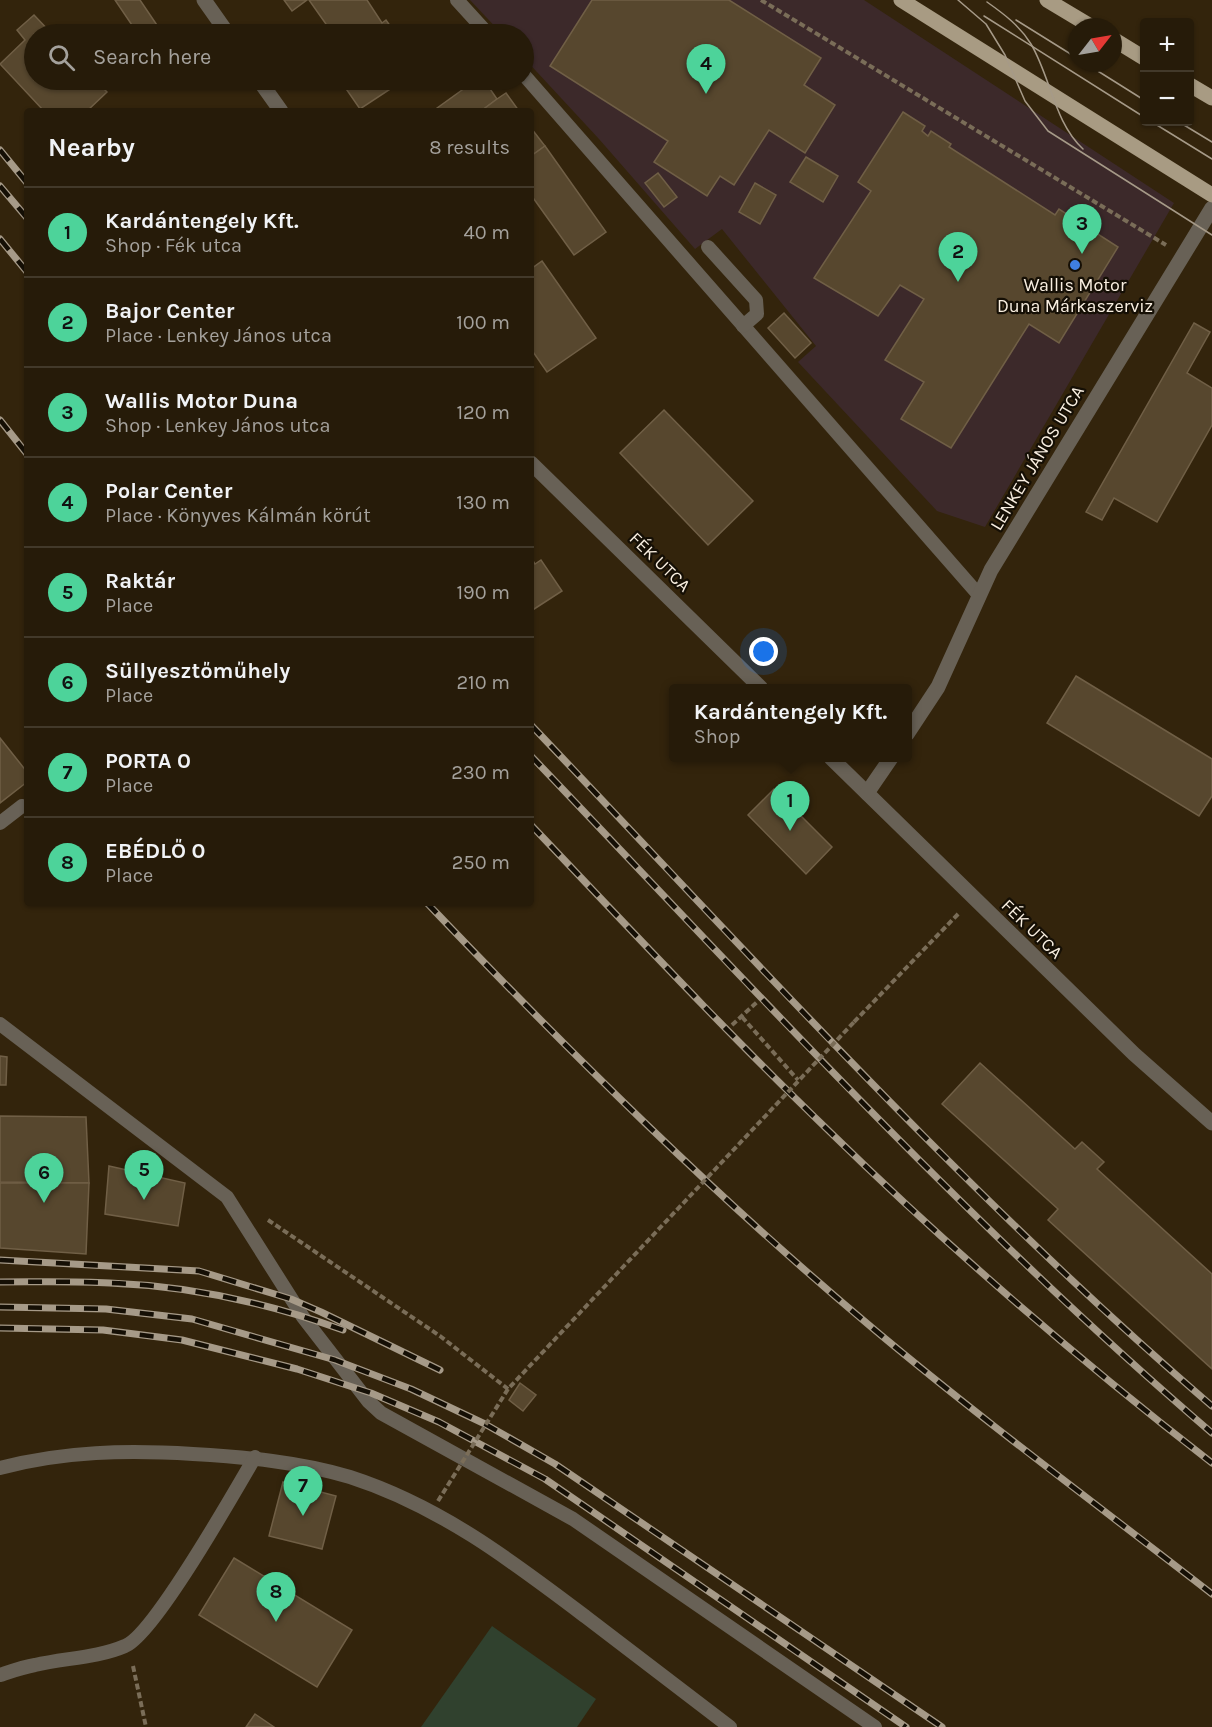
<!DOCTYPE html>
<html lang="en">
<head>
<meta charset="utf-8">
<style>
  body { margin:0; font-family:Karla,sans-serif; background:#322817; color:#f1f3f6 }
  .controls { position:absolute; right:18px; top:18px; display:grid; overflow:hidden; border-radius:6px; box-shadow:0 2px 4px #0004 }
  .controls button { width:54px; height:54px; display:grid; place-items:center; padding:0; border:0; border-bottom:2px solid #42392a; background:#261b09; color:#f1f3f6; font:30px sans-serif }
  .compass { position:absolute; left:1068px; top:18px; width:54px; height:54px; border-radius:50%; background:#261b09; box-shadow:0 2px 4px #0004; rotate:59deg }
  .you { position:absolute; left:764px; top:652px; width:21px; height:21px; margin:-15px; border:4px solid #fff; border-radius:50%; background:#1a73e8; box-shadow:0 0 0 9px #1a73e833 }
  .badge { display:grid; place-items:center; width:39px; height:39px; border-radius:50%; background:#4dd39a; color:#111; font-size:20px; font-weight:700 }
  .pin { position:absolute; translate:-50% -50px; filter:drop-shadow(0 2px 3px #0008) }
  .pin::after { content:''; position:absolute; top:32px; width:21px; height:18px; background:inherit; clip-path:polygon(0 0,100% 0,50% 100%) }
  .popup { position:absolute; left:669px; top:684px; width:243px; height:78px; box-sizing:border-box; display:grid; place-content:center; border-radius:6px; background:#261b09; filter:drop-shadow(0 2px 4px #0005); font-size:20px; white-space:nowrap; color:#a4a19c }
  .popup b { font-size:22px; color:#f1f3f6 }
  .popup::after { content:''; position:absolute; left:50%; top:100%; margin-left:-12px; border:12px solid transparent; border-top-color:#261b09 }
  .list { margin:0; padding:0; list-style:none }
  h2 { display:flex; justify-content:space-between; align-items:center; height:78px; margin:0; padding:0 24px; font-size:26px }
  h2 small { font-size:20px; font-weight:400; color:#a4a19c }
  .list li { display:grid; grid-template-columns:39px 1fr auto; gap:18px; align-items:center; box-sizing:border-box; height:90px; padding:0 24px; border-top:2px solid #42392a }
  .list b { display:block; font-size:22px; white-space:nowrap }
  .list p { margin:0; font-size:20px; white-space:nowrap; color:#a4a19c }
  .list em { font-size:20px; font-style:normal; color:#a4a19c }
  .icon { flex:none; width:33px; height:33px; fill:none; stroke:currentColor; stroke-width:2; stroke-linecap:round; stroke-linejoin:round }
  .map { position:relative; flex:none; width:1212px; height:1727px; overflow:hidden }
  .search { position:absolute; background:#261b09; box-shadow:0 2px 4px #0004; left:24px; top:24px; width:510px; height:66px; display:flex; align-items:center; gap:15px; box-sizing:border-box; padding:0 21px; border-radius:33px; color:#a4a19c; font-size:22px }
  .panel { position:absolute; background:#261b09; box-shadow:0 2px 4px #0004; left:24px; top:108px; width:510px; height:798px; border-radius:6px }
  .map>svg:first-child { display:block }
</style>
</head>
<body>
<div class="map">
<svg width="1212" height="1727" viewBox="0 0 1212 1727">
  <rect width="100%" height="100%" fill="#33240c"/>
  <polygon fill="#3c292a" points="470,0 864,0 1174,203 985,527 937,511 798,362 816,346 722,229 695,249 599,139 524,58 524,34 502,34"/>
  <polygon fill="#30412e" points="492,1626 596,1699 577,1727 421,1727"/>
  <g fill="#57472e" stroke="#705f46" stroke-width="1.5">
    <polygon points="115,0 140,0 163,34 138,34"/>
    <polygon points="284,0 307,0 292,11"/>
    <polygon points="309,0 367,0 382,23 386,20 396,34 333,34"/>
    <polygon points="592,0 729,0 821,58 804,85 835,105 805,153 769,130 734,185 720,176 707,196 654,162 668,141 550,66"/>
    <polygon points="34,15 52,34 34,34 34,80 95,80 107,92 87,111 44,111 0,64 25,40 17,30"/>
    <polygon points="340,80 404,80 360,109"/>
    <polygon points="476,80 484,80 497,99 481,111 433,111"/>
    <polygon points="506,93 519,111 481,111 497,99"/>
    <polygon points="903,112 925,126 922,131 928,136 931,131 951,144 949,147 1055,215 1059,209 1118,247 1059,343 1029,324 951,448 901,419 924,382 885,360 924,299 900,285 878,316 814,278 871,191 858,182"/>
    <polygon points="531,128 545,146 531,156"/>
    <polygon points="545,146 606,232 574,255 531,195 531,156"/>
    <polygon points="806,157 838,176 823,202 790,182"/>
    <polygon points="658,173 677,197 664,207 645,183"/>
    <polygon points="755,183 776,195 760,224 739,212"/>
    <polygon points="542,261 596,338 547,372 531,349 531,269"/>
    <polygon points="784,313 811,343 795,358 768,328"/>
    <polygon points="1194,323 1210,332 1187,373 1212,388 1212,425 1157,522 1114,498 1102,520 1086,512"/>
    <polygon points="664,410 753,501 708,545 620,453"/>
    <polygon points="531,557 535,564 541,560 562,591 531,611"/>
    <polygon points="1076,676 1212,759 1212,796 1199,816 1047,723"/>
    <polygon points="0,738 27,772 27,782 0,803"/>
    <polygon points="774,789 832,847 806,874 748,815"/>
    <polygon points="0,1056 7,1057 6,1085 0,1085"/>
    <polygon points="980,1063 1075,1149 1082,1142 1104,1162 1097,1169 1212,1274 1212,1369 1048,1220 1058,1209 942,1104"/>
    <polygon points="0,1116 86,1117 89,1183 0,1182"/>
    <polygon points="109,1166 185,1183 178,1226 105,1214"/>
    <polygon points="0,1183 89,1183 86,1254 0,1248"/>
    <polygon points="520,1383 536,1395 523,1411 509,1400"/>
    <polygon points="283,1482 336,1496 322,1549 269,1536"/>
    <polygon points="234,1558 352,1630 317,1687 199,1615"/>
    <polygon points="255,1714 274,1727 246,1727"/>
  </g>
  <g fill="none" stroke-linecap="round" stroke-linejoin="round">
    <g stroke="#7a6d58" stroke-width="4" stroke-dasharray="6 3" stroke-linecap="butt">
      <polyline points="761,0 1166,245"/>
      <polyline points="742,1017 798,1080"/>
      <polyline points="854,1022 960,912"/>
      <polyline points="732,1025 757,1002"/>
      <polyline points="268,1220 440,1336 508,1389"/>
      <polyline points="133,1666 146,1727"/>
    </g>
    <g stroke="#686156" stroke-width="14">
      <polyline points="457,0 488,34"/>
      <polyline points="524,75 978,594"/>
      <polyline points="708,247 756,300 757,314 743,326"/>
      <polyline points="0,823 22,806"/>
      <polyline points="0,1024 227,1197 303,1317 368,1401 381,1413 573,1519 875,1727"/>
      <path d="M0 1468C64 1451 127 1450 193 1454 245 1457 300 1462 350 1477 440 1506 512 1561 586 1617 634 1654 682 1690 730 1727"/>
      <path d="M0 1675C12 1671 23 1667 35 1665 65 1658 97 1658 125 1646 154 1635 235 1491 255 1457"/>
    </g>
    <g stroke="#686156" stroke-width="15">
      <polyline points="204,0 228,34"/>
      <polyline points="259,80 281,111"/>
      <polyline points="531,463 761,688"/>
      <polyline points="907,734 938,687 991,570 1212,208"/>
      <polyline points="831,758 1134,1054 1212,1123"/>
      <polyline points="867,793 891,758"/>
    </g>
    <g stroke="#a89b83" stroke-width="15">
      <polyline points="901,0 1212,195"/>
      <polyline points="1047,0 1092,27"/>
      <polyline points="1113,39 1144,58"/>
      <polyline points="1190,85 1212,98"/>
    </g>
    <g stroke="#a69a88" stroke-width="1.5">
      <polyline points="958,0 986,24 1005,55 1025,101 1048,131 1212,235"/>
      <path d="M987 2C1004 14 1020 26 1031 44 1051 78 1054 122 1083 149"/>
      <polyline points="984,16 1144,117"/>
      <polyline points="1016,20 1077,58"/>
      <polyline points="1085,63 1144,100"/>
      <polyline points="1152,122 1212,159"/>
      <polyline points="1179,122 1212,142"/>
    </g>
    <g stroke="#a69a88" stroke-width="7">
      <g id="rail">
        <polyline points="0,150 27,183"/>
        <polyline points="0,186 27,218"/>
        <polyline points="0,239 27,272"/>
        <polyline points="0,420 27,454"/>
        <path d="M531 725C753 958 968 1197 1212 1406"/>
        <path d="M531 756C752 987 968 1225 1212 1433"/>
        <path d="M531 825C629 928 726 1032 829 1131 950 1249 1078 1359 1212 1463"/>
        <path d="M427 903C570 1053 717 1198 876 1331 985 1422 1100 1507 1212 1594"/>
        <polyline points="0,1260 199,1271 291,1299 321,1312 440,1370"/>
        <path d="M0 1282C37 1282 73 1281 110 1283 188 1286 269 1303 343 1330"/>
        <polyline points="0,1307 106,1309 192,1319 335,1360 411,1389 485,1424 555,1464 942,1727"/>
        <polyline points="0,1328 103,1330 182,1340 297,1369 371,1393 439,1422 545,1479 906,1727"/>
      </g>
    </g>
    <use href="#rail" stroke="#150f05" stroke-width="4.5" stroke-dasharray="14" stroke-linecap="butt"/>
    <polyline stroke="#7a6d58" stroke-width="4" stroke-dasharray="6 3" stroke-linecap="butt" points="438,1501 508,1389 854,1022"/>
  </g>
  <circle fill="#3f7fe0" stroke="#150f05" stroke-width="2" cx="1075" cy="265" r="6"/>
  <g text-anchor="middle" stroke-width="4.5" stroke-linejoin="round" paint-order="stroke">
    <g font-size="18" fill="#f9efe1" stroke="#150f05">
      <text x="1075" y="291">Wallis Motor<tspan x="1075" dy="21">Duna Márkaszerviz</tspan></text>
    </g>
    <g font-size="18" fill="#f9efe1" stroke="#150f05">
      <text transform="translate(1037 458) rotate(-59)" y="6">LENKEY JÁNOS UTCA</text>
      <text transform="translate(660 562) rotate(44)" y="6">FÉK UTCA</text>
      <text transform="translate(1032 929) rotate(44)" y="6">FÉK UTCA</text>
    </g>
  </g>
</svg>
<div class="controls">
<button>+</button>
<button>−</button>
</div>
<svg class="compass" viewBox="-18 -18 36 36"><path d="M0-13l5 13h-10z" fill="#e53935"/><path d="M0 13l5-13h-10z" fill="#a4a19c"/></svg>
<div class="you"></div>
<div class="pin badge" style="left:790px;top:831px">1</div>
<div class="popup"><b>Kardántengely Kft.</b>Shop</div>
<div class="pin badge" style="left:958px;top:282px">2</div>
<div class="pin badge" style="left:1082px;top:254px">3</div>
<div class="pin badge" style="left:706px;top:94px">4</div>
<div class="pin badge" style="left:144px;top:1200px">5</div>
<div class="pin badge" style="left:44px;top:1203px">6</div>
<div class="pin badge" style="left:303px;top:1516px">7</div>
<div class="pin badge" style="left:276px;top:1622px">8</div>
<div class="search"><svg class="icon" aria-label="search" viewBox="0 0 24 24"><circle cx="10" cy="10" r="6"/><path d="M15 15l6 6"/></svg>Search here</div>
<section class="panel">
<h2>Nearby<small>8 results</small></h2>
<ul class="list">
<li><span class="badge">1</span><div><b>Kardántengely Kft.</b><p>Shop · Fék utca</p></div><em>40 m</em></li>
<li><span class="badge">2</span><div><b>Bajor Center</b><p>Place · Lenkey János utca</p></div><em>100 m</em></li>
<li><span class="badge">3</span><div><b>Wallis Motor Duna</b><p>Shop · Lenkey János utca</p></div><em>120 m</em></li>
<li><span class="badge">4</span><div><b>Polar Center</b><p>Place · Könyves Kálmán körút</p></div><em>130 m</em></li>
<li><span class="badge">5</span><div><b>Raktár</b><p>Place</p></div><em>190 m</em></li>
<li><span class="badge">6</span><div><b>Süllyesztőműhely</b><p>Place</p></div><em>210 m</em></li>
<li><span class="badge">7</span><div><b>PORTA 0</b><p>Place</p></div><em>230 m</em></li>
<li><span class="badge">8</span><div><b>EBÉDLŐ 0</b><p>Place</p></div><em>250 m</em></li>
</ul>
</section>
</div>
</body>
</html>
